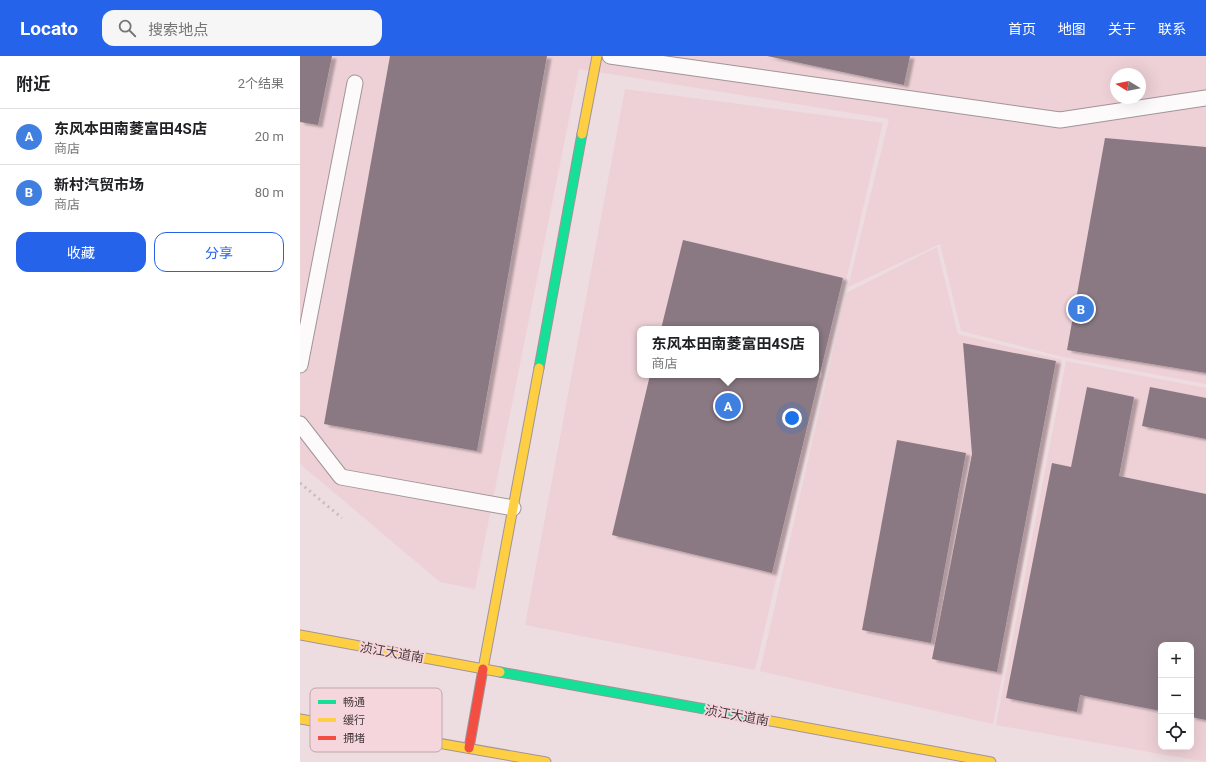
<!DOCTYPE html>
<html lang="zh">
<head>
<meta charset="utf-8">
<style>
  body { margin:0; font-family:Roboto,"Noto Sans SC",sans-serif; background:#f6f6f6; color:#202124 }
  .controls { position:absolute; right:12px; bottom:12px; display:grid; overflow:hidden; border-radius:8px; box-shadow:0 4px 16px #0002 }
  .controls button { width:36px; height:36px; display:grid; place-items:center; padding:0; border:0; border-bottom:1px solid #e0e0e0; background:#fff; color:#202124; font:20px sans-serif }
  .compass { position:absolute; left:810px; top:12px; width:36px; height:36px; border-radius:50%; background:#fff; box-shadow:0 4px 16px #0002; rotate:280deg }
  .you { position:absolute; left:492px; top:362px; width:14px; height:14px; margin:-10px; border:3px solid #fff; border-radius:50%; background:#1a73e8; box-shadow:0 0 0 6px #1a73e833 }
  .badge { display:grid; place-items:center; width:26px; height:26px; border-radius:50%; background:#2563eb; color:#fff; font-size:13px; font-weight:700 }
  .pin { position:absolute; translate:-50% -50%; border:2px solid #fff; box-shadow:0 1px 4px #0006 }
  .popup { position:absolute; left:337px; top:270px; width:182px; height:52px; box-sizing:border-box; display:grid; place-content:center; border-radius:8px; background:#fff; filter:drop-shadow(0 1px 3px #0005); font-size:13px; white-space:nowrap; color:#757577 }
  .popup b { font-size:15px; color:#202124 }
  .popup::after { content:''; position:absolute; left:50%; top:100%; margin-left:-8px; border:8px solid transparent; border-top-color:#fff }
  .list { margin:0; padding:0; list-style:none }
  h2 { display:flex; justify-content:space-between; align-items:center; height:52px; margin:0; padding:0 16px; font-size:17px }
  h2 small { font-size:13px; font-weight:400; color:#757577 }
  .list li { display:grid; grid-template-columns:26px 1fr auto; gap:12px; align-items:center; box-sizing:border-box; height:56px; padding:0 16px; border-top:1px solid #e0e0e0 }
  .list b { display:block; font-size:15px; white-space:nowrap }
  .list p { margin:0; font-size:13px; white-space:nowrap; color:#757577 }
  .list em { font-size:13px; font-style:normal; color:#757577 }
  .actions { display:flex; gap:8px; padding:12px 16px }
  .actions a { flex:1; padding:9px 0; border:1px solid #2563eb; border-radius:12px; text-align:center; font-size:14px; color:#2563eb }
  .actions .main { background:#2563eb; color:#fff }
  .icon { flex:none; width:22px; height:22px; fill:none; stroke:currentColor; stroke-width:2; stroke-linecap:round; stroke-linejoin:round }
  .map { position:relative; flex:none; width:906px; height:706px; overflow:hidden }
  header { display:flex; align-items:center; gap:24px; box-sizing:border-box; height:56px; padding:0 20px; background:#2563eb; color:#fff }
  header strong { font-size:19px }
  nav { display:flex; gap:22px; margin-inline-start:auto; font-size:14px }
  .search { width:280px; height:36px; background:#f6f6f6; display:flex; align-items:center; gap:10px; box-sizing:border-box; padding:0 14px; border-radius:12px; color:#757577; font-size:15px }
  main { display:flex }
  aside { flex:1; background:#fff }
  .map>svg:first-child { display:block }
</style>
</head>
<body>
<header>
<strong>Locato</strong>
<div class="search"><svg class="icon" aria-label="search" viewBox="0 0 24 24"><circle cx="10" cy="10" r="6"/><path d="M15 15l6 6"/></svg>搜索地点</div>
<nav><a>首页</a><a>地图</a><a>关于</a><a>联系</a></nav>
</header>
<main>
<aside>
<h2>附近<small>2个结果</small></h2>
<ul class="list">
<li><span class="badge" style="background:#3f7fe0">A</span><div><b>东风本田南菱富田4S店</b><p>商店</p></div><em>20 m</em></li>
<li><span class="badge" style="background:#3f7fe0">B</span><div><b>新村汽贸市场</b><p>商店</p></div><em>80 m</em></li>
</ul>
<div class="actions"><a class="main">收藏</a><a>分享</a></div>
</aside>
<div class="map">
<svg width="906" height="706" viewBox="0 0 906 706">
  <defs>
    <filter id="shadow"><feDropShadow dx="4.5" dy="2.5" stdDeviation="1" flood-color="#0004"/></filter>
  </defs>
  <rect width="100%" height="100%" fill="#eddde0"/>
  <g fill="#eed1d7" fill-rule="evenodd">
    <path d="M0 0H906V328L763 301 661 275 640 188 548 231 589 63 279 13 175 533 140 526 0 408ZM816 18H840V42H816Z"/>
    <path d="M325 33 583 67 455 614 225 569ZM340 273H516V319H340Z"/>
    <polygon points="637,191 658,278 762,304 693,668 460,615 546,237"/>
    <path d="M766 305 906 332V706L696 669ZM861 589H891V691H861Z"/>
  </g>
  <g fill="#8a7983" filter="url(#shadow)">
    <polygon points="0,0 32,0 18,69 0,66"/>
    <polygon points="90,0 247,0 177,395 24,368"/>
    <polygon points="467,0 610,0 604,29"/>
    <polygon points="805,82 906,91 906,317 767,294"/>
    <polygon points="383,184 543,222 472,517 312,479 350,319 516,319 516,273 361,273"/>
    <polygon points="663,287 756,305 697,616 632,603 672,398"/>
    <polygon points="787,331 834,341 819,420 906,438 906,664 891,661 891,589 861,589 861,655 780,639 777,656 706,642 752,407 771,411"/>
    <polygon points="850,331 906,342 906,383 842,370"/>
    <polygon points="597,384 666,397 631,587 562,574"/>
  </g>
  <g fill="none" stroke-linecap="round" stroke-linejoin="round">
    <g stroke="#a19497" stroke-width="17">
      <g id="lane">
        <polyline points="310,0 760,64 906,42"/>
        <polyline points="0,309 55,27"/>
        <polyline points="0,368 41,421 213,452"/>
      </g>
    </g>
    <g stroke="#a19497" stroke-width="11">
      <g id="fast">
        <polyline points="239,312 282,78"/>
        <polyline points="200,616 460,663"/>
      </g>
    </g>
    <g stroke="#a19497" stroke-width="11">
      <g id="slow">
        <polyline points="282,78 297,0"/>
        <polyline points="0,579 200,616"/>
        <polyline points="183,613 239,312"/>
        <polyline points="0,663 246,706"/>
        <polyline points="460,663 691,706"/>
      </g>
    </g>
    <g stroke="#a19497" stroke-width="11">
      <polyline id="jam" points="169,692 183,613"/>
    </g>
    <use href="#lane" stroke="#fcfafa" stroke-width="15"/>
    <use href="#fast" stroke="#16e098" stroke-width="9"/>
    <use href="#slow" stroke="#ffcf43" stroke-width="9"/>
    <use href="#jam" stroke="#f24e42" stroke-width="9"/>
    <polyline stroke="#c2bebf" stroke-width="3" stroke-dasharray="2 4" stroke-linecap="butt" points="0,427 42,462"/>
  </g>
  <g text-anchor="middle" stroke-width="4" stroke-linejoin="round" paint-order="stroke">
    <g font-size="13" fill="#44383a" stroke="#f4d6dc">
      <text transform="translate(92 596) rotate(10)" y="5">浈江大道南</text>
      <text transform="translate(437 659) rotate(10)" y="5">浈江大道南</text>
    </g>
  </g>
  <rect x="10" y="632" width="132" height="64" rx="6" fill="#f4d6dc" stroke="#bfa7ab" stroke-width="1"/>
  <rect x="18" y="644" width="18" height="4" fill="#16e098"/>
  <rect x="18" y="662" width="18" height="4" fill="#ffcf43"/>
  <rect x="18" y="680" width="18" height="4" fill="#f24e42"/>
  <g font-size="11" fill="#44383a">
    <text x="43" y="650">畅通</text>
    <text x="43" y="668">缓行</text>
    <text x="43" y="686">拥堵</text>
  </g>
</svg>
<div class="controls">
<button>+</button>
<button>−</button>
<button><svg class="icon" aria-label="locate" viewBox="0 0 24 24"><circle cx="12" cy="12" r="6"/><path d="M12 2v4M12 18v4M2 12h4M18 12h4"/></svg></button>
</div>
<svg class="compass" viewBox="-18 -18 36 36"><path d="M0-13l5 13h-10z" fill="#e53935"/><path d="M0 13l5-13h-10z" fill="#757577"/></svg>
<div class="you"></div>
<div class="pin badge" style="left:428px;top:350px;background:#3f7fe0">A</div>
<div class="popup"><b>东风本田南菱富田4S店</b>商店</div>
<div class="pin badge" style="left:781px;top:253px;background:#3f7fe0">B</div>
</div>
</main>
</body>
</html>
